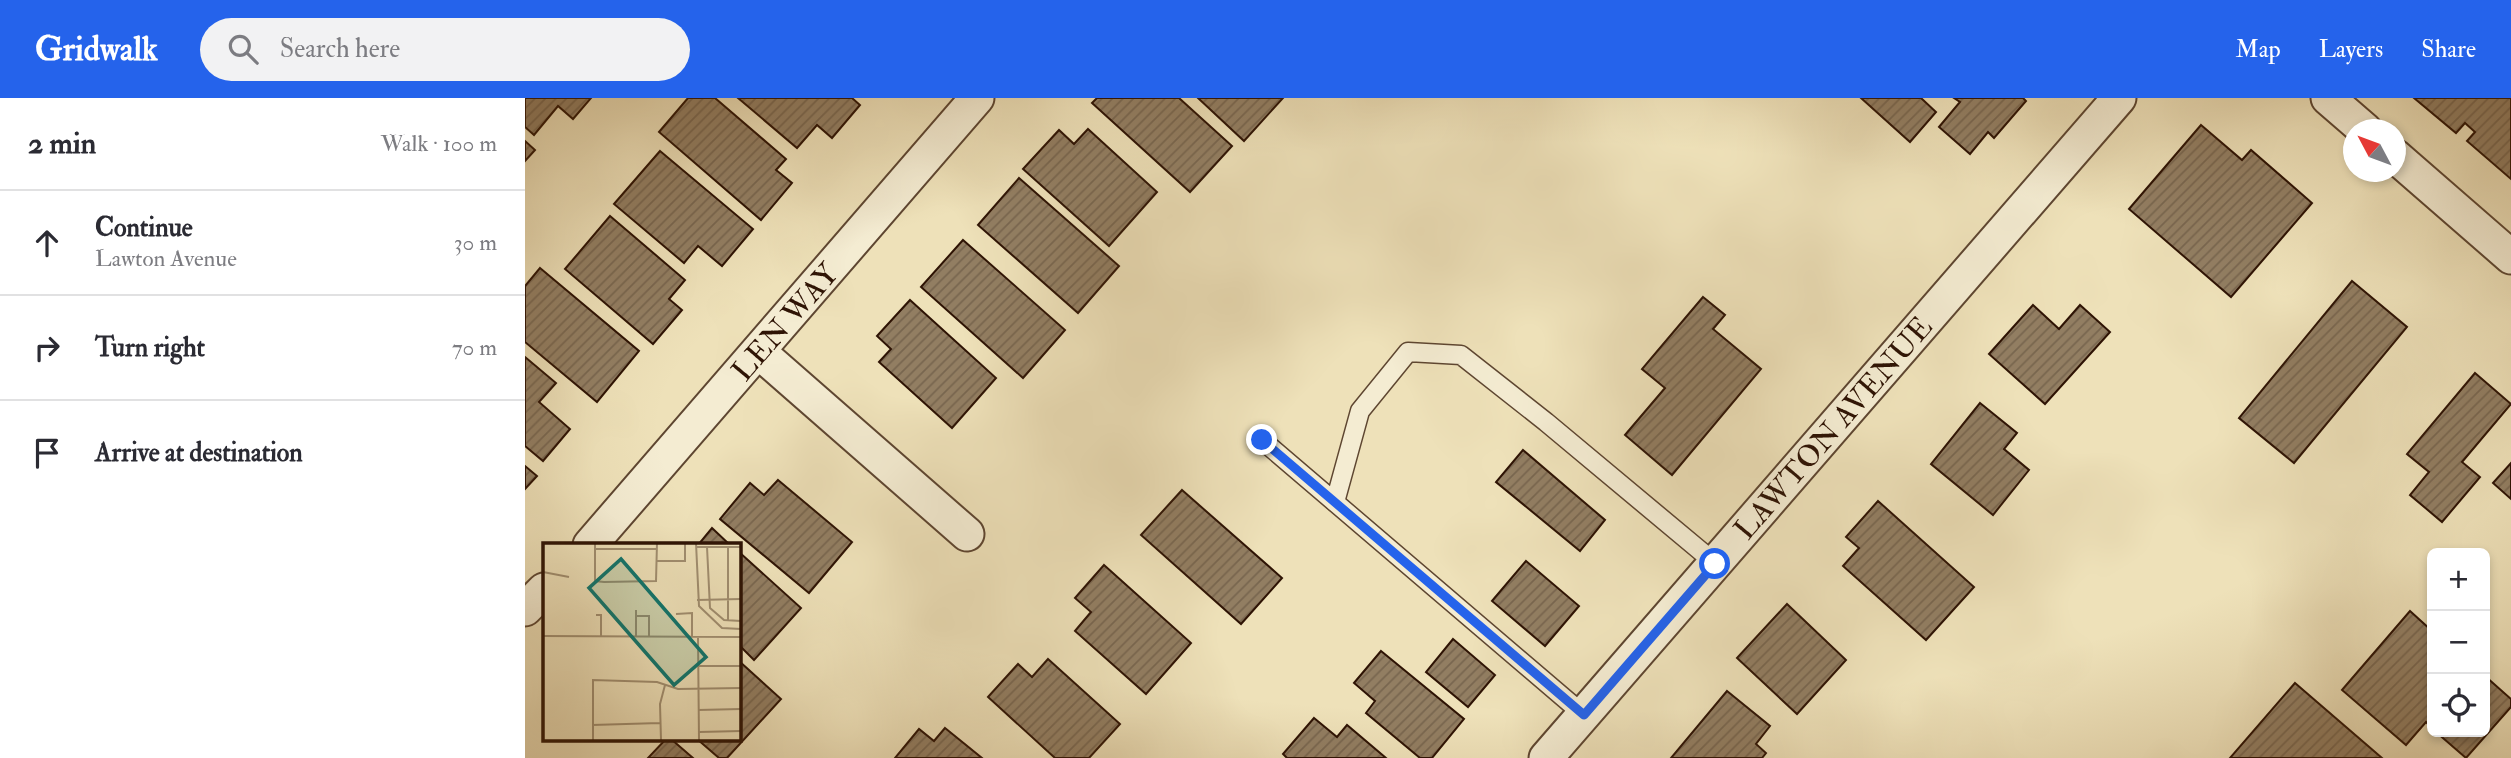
<!DOCTYPE html>
<html lang="en">
<head>
<meta charset="utf-8">
<style>
  body { margin:0; font-family:"IM FELL Double Pica",serif; background:#f2f2f3; color:#2b2b33 }
  .controls { position:absolute; right:21px; bottom:21px; display:grid; overflow:hidden; border-radius:10px; box-shadow:0 4px 10px #0003 }
  .controls button { width:63px; height:63px; display:grid; place-items:center; padding:0; border:0; border-bottom:2px solid #e1e1e2; background:#fff; color:#2b2b33; font:35px sans-serif }
  .compass { position:absolute; left:1818px; top:21px; width:63px; height:63px; border-radius:50%; background:#fff; box-shadow:0 4px 10px #0003; rotate:311deg }
  .stop { position:absolute; width:21px; height:21px; margin:-16px; border:5px solid #2563eb; border-radius:50%; background:#fff }
  .stop.end { background:#2563eb; border-color:#fff; box-shadow:0 2px 7px #0008 }
  .list { margin:0; padding:0; list-style:none }
  h2 { display:flex; justify-content:space-between; align-items:center; height:91px; margin:0; padding:0 28px; font-size:30px }
  h2 small { font-size:23px; font-weight:400; color:#7c7c81 }
  .list li { display:grid; grid-template-columns:46px 1fr auto; gap:21px; align-items:center; box-sizing:border-box; height:105px; padding:0 28px; border-top:2px solid #e1e1e2 }
  .list b { display:block; font-size:26px; white-space:nowrap }
  .list p { margin:0; font-size:23px; white-space:nowrap; color:#7c7c81 }
  .list em { font-size:23px; font-style:normal; color:#7c7c81 }
  .icon { flex:none; width:38px; height:38px; fill:none; stroke:currentColor; stroke-width:2; stroke-linecap:round; stroke-linejoin:round }
  .map { position:relative; flex:none; width:1986px; height:660px; overflow:hidden }
  header { display:flex; align-items:center; gap:42px; box-sizing:border-box; height:98px; padding:0 35px; background:#2563eb; color:#fff }
  header strong { font-size:33px }
  nav { display:flex; gap:38px; margin-inline-start:auto; font-size:24px }
  .search { width:490px; height:63px; background:#f2f2f3; display:flex; align-items:center; gap:18px; box-sizing:border-box; padding:0 24px; border-radius:38px; color:#7c7c81; font-size:26px }
  main { display:flex }
  aside { flex:1; background:#fff }
  .map>svg:first-child { display:block }
</style>
</head>
<body>
<header>
<strong>Gridwalk</strong>
<div class="search"><svg class="icon" aria-label="search" viewBox="0 0 24 24"><circle cx="10" cy="10" r="6"/><path d="M15 15l6 6"/></svg>Search here</div>
<nav><a>Map</a><a>Layers</a><a>Share</a></nav>
</header>
<main>
<aside>
<h2>2 min<small>Walk · 100 m</small></h2>
<ul class="list">
<li><svg class="icon" aria-label="ahead" viewBox="0 0 24 24"><path d="M12 20V5M6 11l6-6 6 6"/></svg><div><b>Continue</b><p>Lawton Avenue</p></div><em>30 m</em></li>
<li><svg class="icon" aria-label="right" viewBox="0 0 24 24"><path d="M7 20v-9h11M14 6l5 5-5 5"/></svg><div><b>Turn right</b></div><em>70 m</em></li>
<li><svg class="icon" aria-label="arrive" viewBox="0 0 24 24"><path d="M6 21V4h12l-3 4 3 4H6"/></svg><div><b>Arrive at destination</b></div></li>
</ul>
</aside>
<div class="map">
<svg width="1986" height="660" viewBox="0 0 1986 660">
  <defs>
    <pattern id="building-hatch" width="6" height="6" patternUnits="userSpaceOnUse" patternTransform="scale(1.75)"><rect width="6" height="6" fill="#927e62"/><path d="M-1 1l2-2M0 6l6-6M5 7l2-2" fill="none" stroke="#78664f"/></pattern>
  </defs>
  <rect width="100%" height="100%" fill="#eee1b9"/>
  <filter id="stains"><feTurbulence type="fractalNoise" baseFrequency=".00286" numOctaves="4"/><feColorMatrix values="0 0 0 0 .2 0 0 0 0 .09 0 0 0 0 .02 0 0 0 .5 -.17"/></filter>
  <radialGradient id="worn" r=".72"><stop offset=".6" stop-color="#630" stop-opacity="0"/><stop offset="1" stop-color="#630" stop-opacity=".3"/></radialGradient>
  <g fill="url(#building-hatch)" stroke="#2e1304" stroke-width="2">
    <polygon points="0,0 66,0 48,21 33,8 9,37 0,29"/>
    <polygon points="163,0 190,0 261,61 251,72 267,85 236,122 134,34"/>
    <polygon points="213,0 327,0 335,7 307,40 292,27 272,50"/>
    <polygon points="572,0 654,0 707,48 665,94 567,5"/>
    <polygon points="673,0 758,0 719,43"/>
    <polygon points="1336,0 1396,0 1411,14 1385,44"/>
    <polygon points="1429,0 1498,0 1501,3 1469,40 1463,34 1445,56 1414,29 1435,4"/>
    <polygon points="1889,0 1986,0 1986,81 1942,43 1950,34 1940,25 1931,35"/>
    <polygon points="1676,27 1717,62 1726,52 1787,105 1706,199 1604,111"/>
    <polygon points="563,31 632,94 584,148 498,71 534,32 549,46"/>
    <polygon points="0,43 10,52 0,63"/>
    <polygon points="135,53 228,131 197,168 173,148 159,165 89,106"/>
    <polygon points="494,80 594,168 553,215 453,127"/>
    <polygon points="85,118 160,182 144,201 157,212 128,246 40,171"/>
    <polygon points="438,142 540,232 498,280 396,189"/>
    <polygon points="15,170 114,253 72,304 0,244 0,188"/>
    <polygon points="1827,183 1882,229 1769,365 1714,320"/>
    <polygon points="1178,199 1200,217 1188,231 1236,271 1147,377 1100,337 1140,290 1117,271"/>
    <polygon points="385,202 471,280 427,330 354,264 366,251 352,238"/>
    <polygon points="1508,207 1534,231 1555,207 1585,234 1520,306 1464,256"/>
    <polygon points="0,259 31,285 14,304 45,331 18,363 0,348"/>
    <polygon points="1950,275 1986,306 1937,364 1955,379 1917,424 1885,397 1904,374 1882,356"/>
    <polygon points="1455,305 1492,335 1479,351 1504,372 1468,417 1406,366"/>
    <polygon points="998,352 1080,422 1055,453 971,384"/>
    <polygon points="1986,365 1986,401 1968,385"/>
    <polygon points="0,368 12,378 0,391"/>
    <polygon points="253,382 327,444 284,495 195,421 225,385 239,397"/>
    <polygon points="657,392 757,480 716,526 616,437"/>
    <polygon points="1353,403 1449,489 1401,542 1318,468 1334,450 1321,439"/>
    <polygon points="187,430 205,447 173,447"/>
    <polygon points="214,454 276,510 229,562 214,547"/>
    <polygon points="1001,463 1054,508 1020,548 967,503"/>
    <polygon points="579,467 666,545 621,596 550,533 566,514 550,500"/>
    <polygon points="1262,506 1321,562 1272,616 1212,560"/>
    <polygon points="1885,513 1907,533 1907,630 1901,624 1881,647 1817,592"/>
    <polygon points="928,541 970,577 943,609 901,574"/>
    <polygon points="856,553 939,621 907,660 895,660 841,615 850,603 829,585"/>
    <polygon points="523,561 595,626 564,660 530,660 463,599 493,566 507,579"/>
    <polygon points="214,563 256,601 202,660 194,660 172,641 214,641"/>
    <polygon points="1960,578 1986,601 1986,609 1941,660 1911,634 1960,634"/>
    <polygon points="1770,585 1857,660 1705,660"/>
    <polygon points="1202,593 1245,628 1231,646 1241,655 1237,660 1146,660"/>
    <polygon points="789,620 812,639 822,627 861,660 762,660 758,656"/>
    <polygon points="420,630 457,660 370,660 394,631 409,643"/>
    <polygon points="141,641 146,641 168,660 123,660"/>
  </g>
  <g fill="none" stroke-linecap="round" stroke-linejoin="round">
    <g stroke="#5e4631" stroke-width="21">
      <g id="service">
        <polyline points="737,342 1059,617"/>
        <polyline points="810,404 835,313 883,254 936,257 1021,324 1190,465"/>
      </g>
    </g>
    <g stroke="#5e4631" stroke-width="37">
      <g id="minor">
        <polyline points="1803,0 1840,32"/>
        <polyline points="1870,58 1986,159"/>
        <polyline points="234,254 442,436"/>
        <polyline points="65,447 452,0"/>
        <polyline points="0,511 19,492"/>
        <polyline points="1021,660 1594,0"/>
      </g>
    </g>
    <use href="#service" stroke="#f4ecd2" stroke-width="18"/>
    <use href="#minor" stroke="#f4ecd2" stroke-width="33"/>
  </g>
  <g fill="none" stroke-linecap="round" stroke-linejoin="round">
    <polyline stroke="#2563eb" stroke-width="9" points="737,342 1059,617 1190,466"/>
  </g>
  <g text-anchor="middle" stroke-width="5" stroke-linejoin="round" paint-order="stroke">
    <g font-size="30" fill="#2e1304" stroke="#f4ecd2">
      <text transform="translate(260 224) rotate(-49)" y="10">LEN WAY</text>
      <text transform="translate(1308 330) rotate(-49)" y="10">LAWTON AVENUE</text>
    </g>
  </g>
  <g transform="translate(18 445)">
    <rect width="198" height="198" fill="#eee1b9"/>
    <path fill="none" stroke="#a18f71" stroke-width="2" d="M52 0V38L61 39 113 38 114 0M153 0 156 63 179 85 198 86M153 4H198M164 4 167 65 181 77 198 78M185 4V78M53 6H113M113 18H142V0M0 29 26 34M154 57 198 56M93 67V94M133 71 149 70V94M53 72H58V94M93 73H106V94M0 93 198 94M155 95 156 197M155 123H198M155 167 198 166M49 182 117 180M156 189 198 188M50 197V137L114 139 135 146 198 145M118 197 117 161 122 142"/>
    <path fill="#0f766e" fill-opacity="0.15" stroke="#0f766e" stroke-width="3.5" d="M78 16 163 114 131 142 46 45Z"/>
    <rect width="198" height="198" fill="none" stroke="#2e1304" stroke-width="3.5"/>
  </g>
  <rect width="100%" height="100%" filter="url(#stains)"/>
  <rect width="100%" height="100%" fill="url(#worn)"/>
</svg>
<div class="controls">
<button>+</button>
<button>−</button>
<button><svg class="icon" aria-label="locate" viewBox="0 0 24 24"><circle cx="12" cy="12" r="6"/><path d="M12 2v4M12 18v4M2 12h4M18 12h4"/></svg></button>
</div>
<svg class="compass" viewBox="-18 -18 36 36"><path d="M0-13l5 13h-10z" fill="#e53935"/><path d="M0 13l5-13h-10z" fill="#7c7c81"/></svg>
<div class="stop" style="left:1190px;top:466px"></div>
<div class="stop end" style="left:737px;top:342px"></div>
</div>
</main>
</body>
</html>
